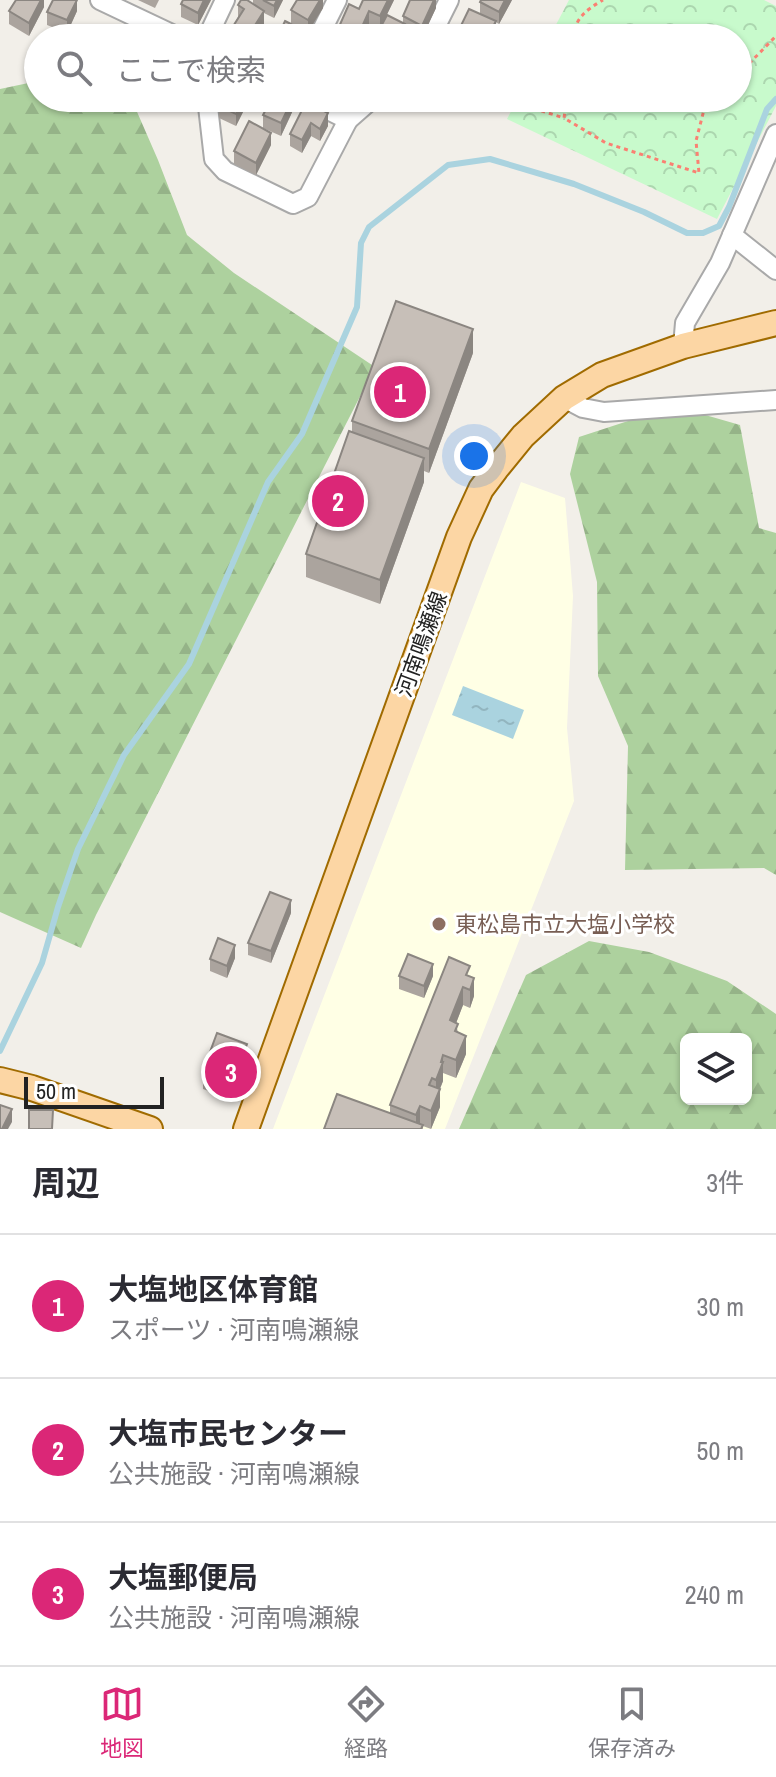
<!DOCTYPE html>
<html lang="ja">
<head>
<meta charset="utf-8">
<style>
  body { margin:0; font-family:"Archivo Narrow","Noto Sans JP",sans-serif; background:#f7f7f7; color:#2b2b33 }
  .controls { position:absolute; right:24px; bottom:24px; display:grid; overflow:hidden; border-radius:12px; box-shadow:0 2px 6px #0004 }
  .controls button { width:72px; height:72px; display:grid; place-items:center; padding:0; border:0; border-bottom:2px solid #e1e1e2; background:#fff; color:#2b2b33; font:40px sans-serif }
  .scale { position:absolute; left:24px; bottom:20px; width:140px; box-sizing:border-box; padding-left:8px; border:4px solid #222; border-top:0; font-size:22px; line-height:28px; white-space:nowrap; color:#222; -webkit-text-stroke:6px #fff; paint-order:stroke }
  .you { position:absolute; left:474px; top:456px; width:28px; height:28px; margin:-20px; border:6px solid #fff; border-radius:50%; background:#1a73e8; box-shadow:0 0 0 12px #1a73e833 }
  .badge { display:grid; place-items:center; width:52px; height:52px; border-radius:50%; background:#db2777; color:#fff; font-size:26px; font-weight:700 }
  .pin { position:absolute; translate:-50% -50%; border:4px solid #fff; box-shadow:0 2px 8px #0006 }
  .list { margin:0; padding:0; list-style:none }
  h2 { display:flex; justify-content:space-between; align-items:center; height:104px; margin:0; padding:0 32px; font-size:34px }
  h2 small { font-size:26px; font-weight:400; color:#7c7c81 }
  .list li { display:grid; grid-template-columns:52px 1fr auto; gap:24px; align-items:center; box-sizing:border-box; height:144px; padding:0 32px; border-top:2px solid #e1e1e2 }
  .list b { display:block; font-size:30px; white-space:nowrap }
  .list p { margin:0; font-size:26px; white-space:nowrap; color:#7c7c81 }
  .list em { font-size:26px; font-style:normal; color:#7c7c81 }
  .icon { flex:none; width:44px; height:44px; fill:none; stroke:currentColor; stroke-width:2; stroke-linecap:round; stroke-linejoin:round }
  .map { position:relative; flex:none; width:776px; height:1129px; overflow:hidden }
  .search { position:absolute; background:#fff; box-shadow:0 2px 6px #0004; left:24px; right:24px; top:24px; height:88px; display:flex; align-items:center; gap:20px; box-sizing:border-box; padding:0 28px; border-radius:44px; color:#7c7c81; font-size:30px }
  .sheet { height:536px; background:#fff }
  nav { display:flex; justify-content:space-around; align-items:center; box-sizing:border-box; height:112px; border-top:2px solid #e1e1e2; background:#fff; font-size:22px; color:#7c7c81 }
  nav a { display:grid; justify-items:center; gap:4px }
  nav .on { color:#db2777 }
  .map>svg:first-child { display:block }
</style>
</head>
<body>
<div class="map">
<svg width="776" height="1129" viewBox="0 0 776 1129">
  <defs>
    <pattern id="forest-firs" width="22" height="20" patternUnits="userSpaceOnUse" patternTransform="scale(2)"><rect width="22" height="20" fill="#add19e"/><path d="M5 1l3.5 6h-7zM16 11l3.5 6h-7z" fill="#95b388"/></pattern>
    <pattern id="park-crowns" width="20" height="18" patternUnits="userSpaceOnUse" patternTransform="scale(2)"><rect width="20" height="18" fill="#c8facc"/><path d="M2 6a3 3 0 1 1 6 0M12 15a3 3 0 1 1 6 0" fill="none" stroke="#acd6af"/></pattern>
    <pattern id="water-ripples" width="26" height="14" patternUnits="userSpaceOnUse" patternTransform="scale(2)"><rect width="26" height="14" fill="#aad3df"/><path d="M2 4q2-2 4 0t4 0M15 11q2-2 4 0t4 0" fill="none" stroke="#92b5bf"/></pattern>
  </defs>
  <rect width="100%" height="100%" fill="#f2efe9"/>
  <polygon fill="#ffffe5" points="521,482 565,498 573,596 567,728 574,801 445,1129 273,1129"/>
  <g fill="url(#forest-firs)" fill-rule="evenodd">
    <polygon points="38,81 38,98 131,98 158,160 187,235 234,273 375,367 96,915 81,948 0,912 0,89"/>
    <polygon points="674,406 740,425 759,528 776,533 776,875 764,868 625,870 628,746 598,676 597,582 570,474 579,437"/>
    <path d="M589 941 649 952 727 981 776 1014V1129H459L526 975ZM746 1039V1099H686V1039Z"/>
  </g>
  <polygon fill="url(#park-crowns)" points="569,0 764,0 776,6 776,106 717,219 507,119 518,98 738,98 738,38 549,38"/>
  <polygon fill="url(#water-ripples)" points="463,686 524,710 513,739 452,715"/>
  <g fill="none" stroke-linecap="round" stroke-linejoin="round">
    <polyline stroke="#aad3df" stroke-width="6" points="0,1051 42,963 58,907 78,849 124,755 189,664 268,482 302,434 357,307 361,243 369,227 448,165 490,159 574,184 644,212 687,233 703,233 719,226 729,207 767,109 776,99"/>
    <g stroke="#a9a9a9" stroke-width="22">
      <g id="minor">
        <polyline points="100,0 180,38"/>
        <polyline points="207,38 225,0"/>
        <polyline points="318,38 337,0"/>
        <polyline points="430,38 449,0"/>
        <polyline points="207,98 214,159 225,171 293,204 308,197 348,120"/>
        <polyline points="304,98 348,120 373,98"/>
        <polyline points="732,235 776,270"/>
        <polyline points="683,346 685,323 720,263 776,134"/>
        <polyline points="564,398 583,408 604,412 776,400"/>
      </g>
    </g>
    <g stroke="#a06b00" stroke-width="28">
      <g id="major">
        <polyline points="0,1080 32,1088 150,1129"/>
        <polyline points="246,1129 459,537 481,489 496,469 523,436 564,398 602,375 683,346 776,323"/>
      </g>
    </g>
    <g stroke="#fa8072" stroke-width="3" stroke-dasharray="4 4" stroke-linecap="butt">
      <path d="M573 38C575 18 586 10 603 0"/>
      <polyline points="738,75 776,36"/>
      <polyline points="567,98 564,118 606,143 699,173 696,141 707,98"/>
      <polyline points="526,106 564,118"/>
    </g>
    <use href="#minor" stroke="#fff" stroke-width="18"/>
    <use href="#major" stroke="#fcd6a4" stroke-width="24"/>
  </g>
  <g fill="#aba49e">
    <polygon points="44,0 44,7 29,36 9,24 9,11"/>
    <polygon points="138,0 159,0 155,8"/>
    <polygon points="211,0 198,25 181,17 181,4"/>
    <polygon points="253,0 283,0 274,18 264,13 264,24 255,38 232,38 232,28 238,17 238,5 253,4"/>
    <polygon points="323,0 323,8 308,32 291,23 291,10"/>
    <polygon points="363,0 394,0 384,20 403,23 403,16 436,0 436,8 422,38 405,30 405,37 369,24 359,9"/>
    <polygon points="512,0 499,24 496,22 496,33 493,38 455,38 480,14 480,2"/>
    <polygon points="77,11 67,33 47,25 47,12"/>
    <polygon points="223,98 250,98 236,126 219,118 219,106"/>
    <polygon points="294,98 294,108 281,136 263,128 263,115"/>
    <polygon points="317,98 340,98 336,107"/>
    <polygon points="306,102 328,126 320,141 311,136 302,153 290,146 290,134"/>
    <polygon points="271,145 256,175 234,164 234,151"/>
    <polygon points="473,353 429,473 424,471 424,482 380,604 306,577 306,554 352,432 352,421"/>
    <polygon points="291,913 271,963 248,955 248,943"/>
    <polygon points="235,958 227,978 210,971 210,959"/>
    <polygon points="399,976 433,976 424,998 399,989"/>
    <polygon points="470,976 474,996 470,1008 463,1005 456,1023 458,1033 466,1054 456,1078 443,1073 443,1081 440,1089 440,1107 431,1129 423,1126 423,1129 390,1113 390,1105"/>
    <polygon points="247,1062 233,1100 203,1089 203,1071"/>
  </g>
  <g fill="#8b8681">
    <polygon points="41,0 44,0 44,7 29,36 29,23"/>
    <polygon points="77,0 77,11 67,33 67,20"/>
    <polygon points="204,0 211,0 198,25 198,13"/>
    <polygon points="277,0 283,0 274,18 274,6"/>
    <polygon points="320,0 323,0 323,8 308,32 308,20"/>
    <polygon points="388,0 394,0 380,29 380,16"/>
    <polygon points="434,0 436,0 436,8 422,38 422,26"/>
    <polygon points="505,0 512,0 499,24 499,12"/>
    <polygon points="264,11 264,24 255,38 247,38"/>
    <polygon points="369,11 369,24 363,38 357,38"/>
    <polygon points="496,21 496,33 493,38 487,38"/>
    <polygon points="405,24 405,38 398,38"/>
    <polygon points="244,98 250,98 236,126 236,114"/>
    <polygon points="293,98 294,98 294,108 281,136 281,123"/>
    <polygon points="328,113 328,126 320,141 320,129"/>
    <polygon points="311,123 311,136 302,153 302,140"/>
    <polygon points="271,133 271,145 256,175 256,163"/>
    <polygon points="473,329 473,353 429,473 429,449"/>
    <polygon points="424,458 424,482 380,604 380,580"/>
    <polygon points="291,900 291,913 271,963 271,951"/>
    <polygon points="235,945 235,958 227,978 227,966"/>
    <polygon points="433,964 433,976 424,998 424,986"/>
    <polygon points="474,978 474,996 470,1008 470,990"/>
    <polygon points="463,987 463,1005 450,1039 450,1020"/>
    <polygon points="466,1036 466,1054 456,1078 456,1060"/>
    <polygon points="247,1044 247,1062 233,1100 233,1082"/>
    <polygon points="443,1055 443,1081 436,1098 436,1080"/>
    <polygon points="440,1089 440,1107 431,1129 431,1111"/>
    <polygon points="420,1106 420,1124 416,1129 416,1115"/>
    <polygon points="12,1109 12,1122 8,1129 2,1129"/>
  </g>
  <g fill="#c7bfb8" stroke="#8b8681" stroke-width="2">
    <polygon points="16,0 41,0 29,23 9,11"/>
    <polygon points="53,0 77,0 67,20 47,12"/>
    <polygon points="183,0 204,0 198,13 181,4"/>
    <polygon points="241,0 247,0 264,11 247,38 232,28 244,9 238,5"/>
    <polygon points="263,0 277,0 274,6"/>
    <polygon points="297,0 320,0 308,20 291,10"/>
    <polygon points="363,0 388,0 380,16 369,11 357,38 334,38 349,4 359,9"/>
    <polygon points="410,0 434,0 422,26 403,16"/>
    <polygon points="481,0 505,0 499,12 480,2"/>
    <polygon points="469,9 496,21 487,38 455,38"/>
    <polygon points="387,15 405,24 398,38 375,38"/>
    <polygon points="285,21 299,28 294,38 277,38"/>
    <polygon points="223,98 244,98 236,114 219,106"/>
    <polygon points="272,98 293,98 281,123 263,115"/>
    <polygon points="306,102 328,113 320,129 311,123 302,140 290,134"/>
    <polygon points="249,121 271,133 256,163 234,151"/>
    <polygon points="396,301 473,329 429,449 352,421"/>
    <polygon points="349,431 424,458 380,580 306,554"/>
    <polygon points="270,892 291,900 271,951 248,943"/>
    <polygon points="218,938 235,945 227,966 210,959"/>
    <polygon points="408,954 433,964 424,986 399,976"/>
    <polygon points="449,957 470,966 466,975 474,978 470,990 463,987 450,1020 458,1024 455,1031 466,1036 456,1060 443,1055 441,1062 443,1062 436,1080 432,1078 429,1085 440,1089 431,1111 420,1106 416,1115 390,1105"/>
    <polygon points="217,1033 247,1044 233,1082 203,1071"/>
    <polygon points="337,1094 423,1125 421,1129 324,1129"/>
    <polygon points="0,1105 12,1109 2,1129 0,1129"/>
    <polygon points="29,1110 53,1110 52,1129 29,1129"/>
  </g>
  <circle fill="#8d6e63" stroke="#fff" stroke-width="3" cx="439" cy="924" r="8"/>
  <g text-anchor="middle" stroke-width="6" stroke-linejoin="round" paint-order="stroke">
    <g font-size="22" fill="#222" stroke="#fff">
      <text transform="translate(421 644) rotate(-70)" y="8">河南鳴瀬線</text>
    </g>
    <g font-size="22" fill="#785e54" stroke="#fff" text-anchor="start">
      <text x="455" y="932">東松島市立大塩小学校</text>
    </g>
  </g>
</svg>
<div class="controls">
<button><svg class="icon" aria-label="layers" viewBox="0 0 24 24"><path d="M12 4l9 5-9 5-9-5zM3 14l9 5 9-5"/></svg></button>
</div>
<div class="scale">50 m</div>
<div class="you"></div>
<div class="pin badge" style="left:400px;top:392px">1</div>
<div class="pin badge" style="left:338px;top:501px">2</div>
<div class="pin badge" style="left:231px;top:1072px">3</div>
<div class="search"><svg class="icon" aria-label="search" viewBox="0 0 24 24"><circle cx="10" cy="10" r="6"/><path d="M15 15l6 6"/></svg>ここで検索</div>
</div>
<section class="sheet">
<h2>周辺<small>3件</small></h2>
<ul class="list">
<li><span class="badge">1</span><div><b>大塩地区体育館</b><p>スポーツ · 河南鳴瀬線</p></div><em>30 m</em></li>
<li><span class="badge">2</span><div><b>大塩市民センター</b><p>公共施設 · 河南鳴瀬線</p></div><em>50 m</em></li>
<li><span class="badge">3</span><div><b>大塩郵便局</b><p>公共施設 · 河南鳴瀬線</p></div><em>240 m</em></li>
</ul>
</section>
<nav>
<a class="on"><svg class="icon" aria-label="map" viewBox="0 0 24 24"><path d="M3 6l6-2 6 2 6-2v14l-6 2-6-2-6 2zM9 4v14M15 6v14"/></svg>地図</a>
<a><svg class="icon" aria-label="directions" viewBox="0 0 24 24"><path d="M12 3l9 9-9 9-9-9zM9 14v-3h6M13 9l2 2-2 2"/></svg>経路</a>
<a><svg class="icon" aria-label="saved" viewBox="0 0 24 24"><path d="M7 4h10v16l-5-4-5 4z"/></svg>保存済み</a>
</nav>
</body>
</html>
